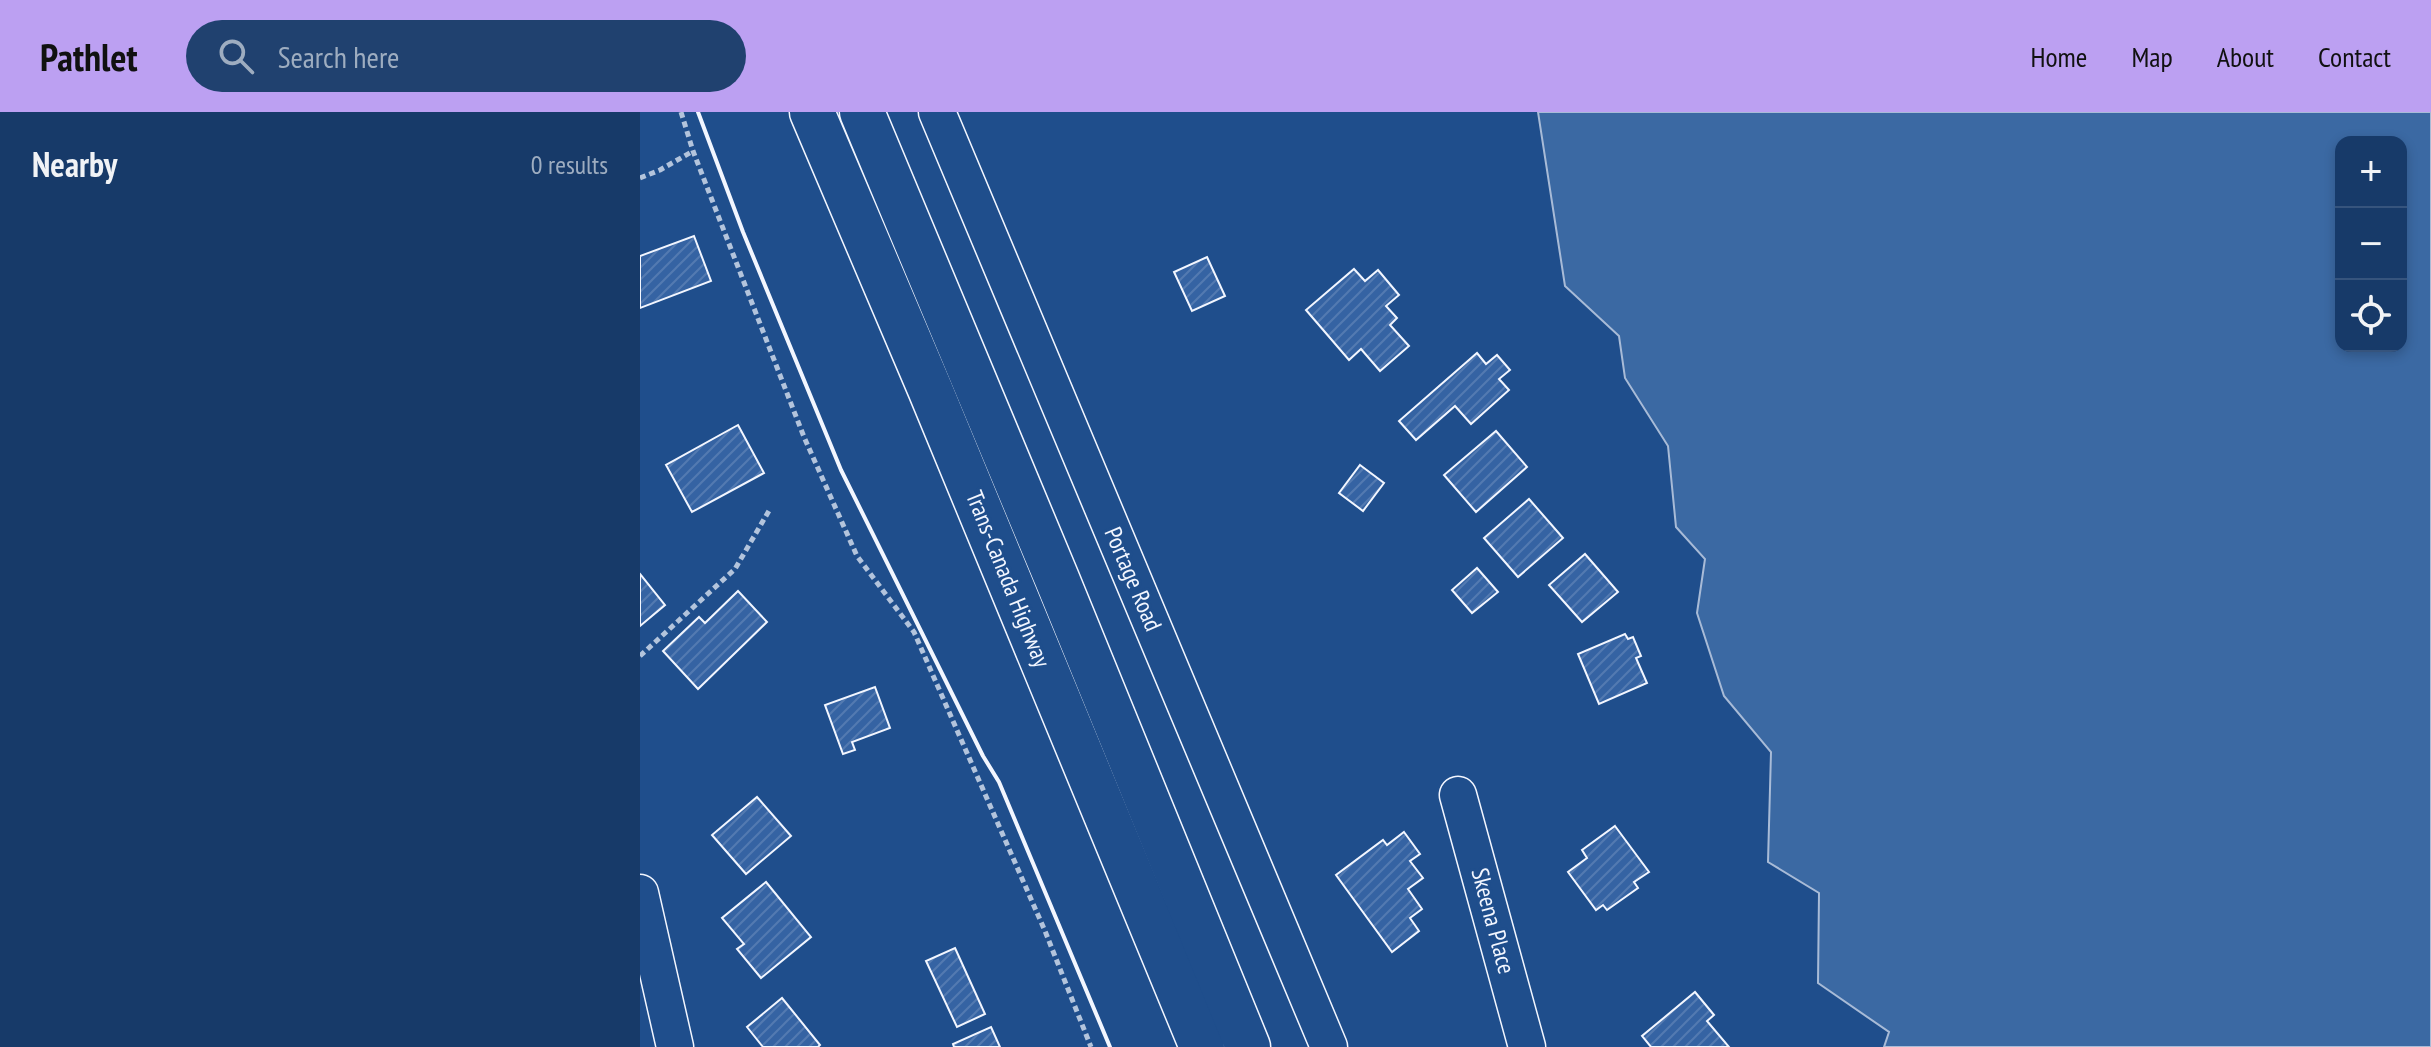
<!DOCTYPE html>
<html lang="en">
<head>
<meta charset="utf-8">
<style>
  body { margin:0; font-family:"PT Sans Narrow",sans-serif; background:#20416f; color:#f1f3f6 }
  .controls { position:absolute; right:24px; top:24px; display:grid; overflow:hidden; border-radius:16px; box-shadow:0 4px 12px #0003 }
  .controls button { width:72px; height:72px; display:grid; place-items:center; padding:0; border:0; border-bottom:2px solid #36547d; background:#173a69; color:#f1f3f6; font:40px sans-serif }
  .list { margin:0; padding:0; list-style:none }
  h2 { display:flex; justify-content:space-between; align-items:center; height:104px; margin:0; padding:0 32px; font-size:34px }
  h2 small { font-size:26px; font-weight:400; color:#9eadc0 }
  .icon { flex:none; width:44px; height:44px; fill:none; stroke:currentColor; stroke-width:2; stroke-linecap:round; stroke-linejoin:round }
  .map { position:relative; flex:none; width:1791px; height:935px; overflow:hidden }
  header { display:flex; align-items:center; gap:48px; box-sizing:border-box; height:112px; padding:0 40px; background:#bca0f2; color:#111 }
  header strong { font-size:38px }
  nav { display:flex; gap:44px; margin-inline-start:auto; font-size:28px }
  .search { width:560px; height:72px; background:#20416f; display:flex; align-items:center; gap:20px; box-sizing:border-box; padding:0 28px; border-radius:44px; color:#9eadc0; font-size:30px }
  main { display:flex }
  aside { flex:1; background:#173a69 }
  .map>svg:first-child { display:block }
</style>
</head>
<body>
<header>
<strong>Pathlet</strong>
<div class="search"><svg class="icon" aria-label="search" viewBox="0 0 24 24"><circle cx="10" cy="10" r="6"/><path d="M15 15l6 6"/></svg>Search here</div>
<nav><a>Home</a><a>Map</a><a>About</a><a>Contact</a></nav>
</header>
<main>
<aside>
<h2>Nearby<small>0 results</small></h2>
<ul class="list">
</ul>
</aside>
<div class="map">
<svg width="1791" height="935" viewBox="0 0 1791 935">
  <defs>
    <pattern id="building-hatch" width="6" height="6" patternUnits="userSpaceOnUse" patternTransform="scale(2)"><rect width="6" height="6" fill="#3563a3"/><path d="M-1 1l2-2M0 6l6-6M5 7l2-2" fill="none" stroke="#537ab1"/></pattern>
  </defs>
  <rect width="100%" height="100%" fill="#1f4e8c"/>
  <path fill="#3b69a3" stroke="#a8bbd7" stroke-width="2" fill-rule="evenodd" d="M898 0H1791V935H1244L1249 920 1178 871 1179 781 1128 750 1131 640 1084 584 1057 501 1065 447 1036 415 1028 334 985 266 979 224 925 174ZM1701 30H1761V234H1701Z"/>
  <g fill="url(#building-hatch)" stroke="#f2f6ff" stroke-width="2">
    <polygon points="54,124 71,169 0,196 0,144"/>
    <polygon points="567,145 585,184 552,199 534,160"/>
    <polygon points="714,157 725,169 738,158 759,183 746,194 757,206 750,213 769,234 740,259 721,237 709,248 666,198"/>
    <polygon points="837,241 846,252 857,243 870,258 859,267 869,278 831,312 815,294 776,328 759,309"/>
    <polygon points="98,313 124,361 52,400 26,353"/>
    <polygon points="856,319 887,355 836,400 804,363"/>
    <polygon points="720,353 744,371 723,399 699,381"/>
    <polygon points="889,387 923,426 878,465 844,426"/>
    <polygon points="945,442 978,480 942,510 909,473"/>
    <polygon points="837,456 858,480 832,501 812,478"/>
    <polygon points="0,462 25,493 0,514"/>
    <polygon points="98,479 127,510 58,577 23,539 59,505 65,511"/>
    <polygon points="985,522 988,527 993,525 1001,544 996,546 1007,571 959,592 938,542"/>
    <polygon points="235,575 250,616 212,630 215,638 203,642 185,593"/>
    <polygon points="117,685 151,724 106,762 72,723"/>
    <polygon points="975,714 1009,760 994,770 998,776 967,798 963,793 956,798 928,760 947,746 942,738"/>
    <polygon points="764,720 780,742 770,749 783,766 768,777 782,797 770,806 779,819 752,840 696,763 743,728 747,733"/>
    <polygon points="126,770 171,825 121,866 97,837 104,832 82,806"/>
    <polygon points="315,836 345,902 317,915 286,849"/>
    <polygon points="1055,880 1074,903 1067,909 1089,935 1011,935 1002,924"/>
    <polygon points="142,886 180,933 178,935 123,935 107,915"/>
    <polygon points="351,915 360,935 314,935 313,932"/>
  </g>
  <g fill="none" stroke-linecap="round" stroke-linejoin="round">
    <g stroke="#f2f6ff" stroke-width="39">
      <g id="minor">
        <polyline points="297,0 689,935"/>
        <polyline points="818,683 887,935"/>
        <polyline points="0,781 35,935"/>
      </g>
    </g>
    <g stroke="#f2f6ff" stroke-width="47">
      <g id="highway">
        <polyline points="172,0 290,277 562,935"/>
        <polyline points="222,0 417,467 608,935"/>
      </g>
    </g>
    <g stroke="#b3c4dc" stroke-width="5" stroke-dasharray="6 4" stroke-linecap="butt">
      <polyline points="41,0 53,39 164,325 217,444 274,520 405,819 451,935"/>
      <polyline points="0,66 20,58 53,39"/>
      <polyline points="0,544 95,457 130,397"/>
    </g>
    <use href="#minor" stroke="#1f4e8c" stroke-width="36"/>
    <use href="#highway" stroke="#1f4e8c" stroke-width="44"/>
    <polyline stroke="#f2f6ff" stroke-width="4" points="58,0 103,120 201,358 343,644 359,670 470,935"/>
  </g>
  <g text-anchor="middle" stroke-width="6" stroke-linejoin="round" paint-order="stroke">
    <g font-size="24" fill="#f2f6ff" stroke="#1f4e8c">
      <text transform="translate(368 467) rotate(68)" y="8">Trans-Canada Highway</text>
      <text transform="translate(493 467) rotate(67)" y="8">Portage Road</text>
      <text transform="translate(853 809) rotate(75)" y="8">Skeena Place</text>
    </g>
  </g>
</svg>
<div class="controls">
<button>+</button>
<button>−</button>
<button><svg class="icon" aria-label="locate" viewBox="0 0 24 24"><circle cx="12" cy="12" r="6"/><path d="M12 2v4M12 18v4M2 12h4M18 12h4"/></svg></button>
</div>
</div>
</main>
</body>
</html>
